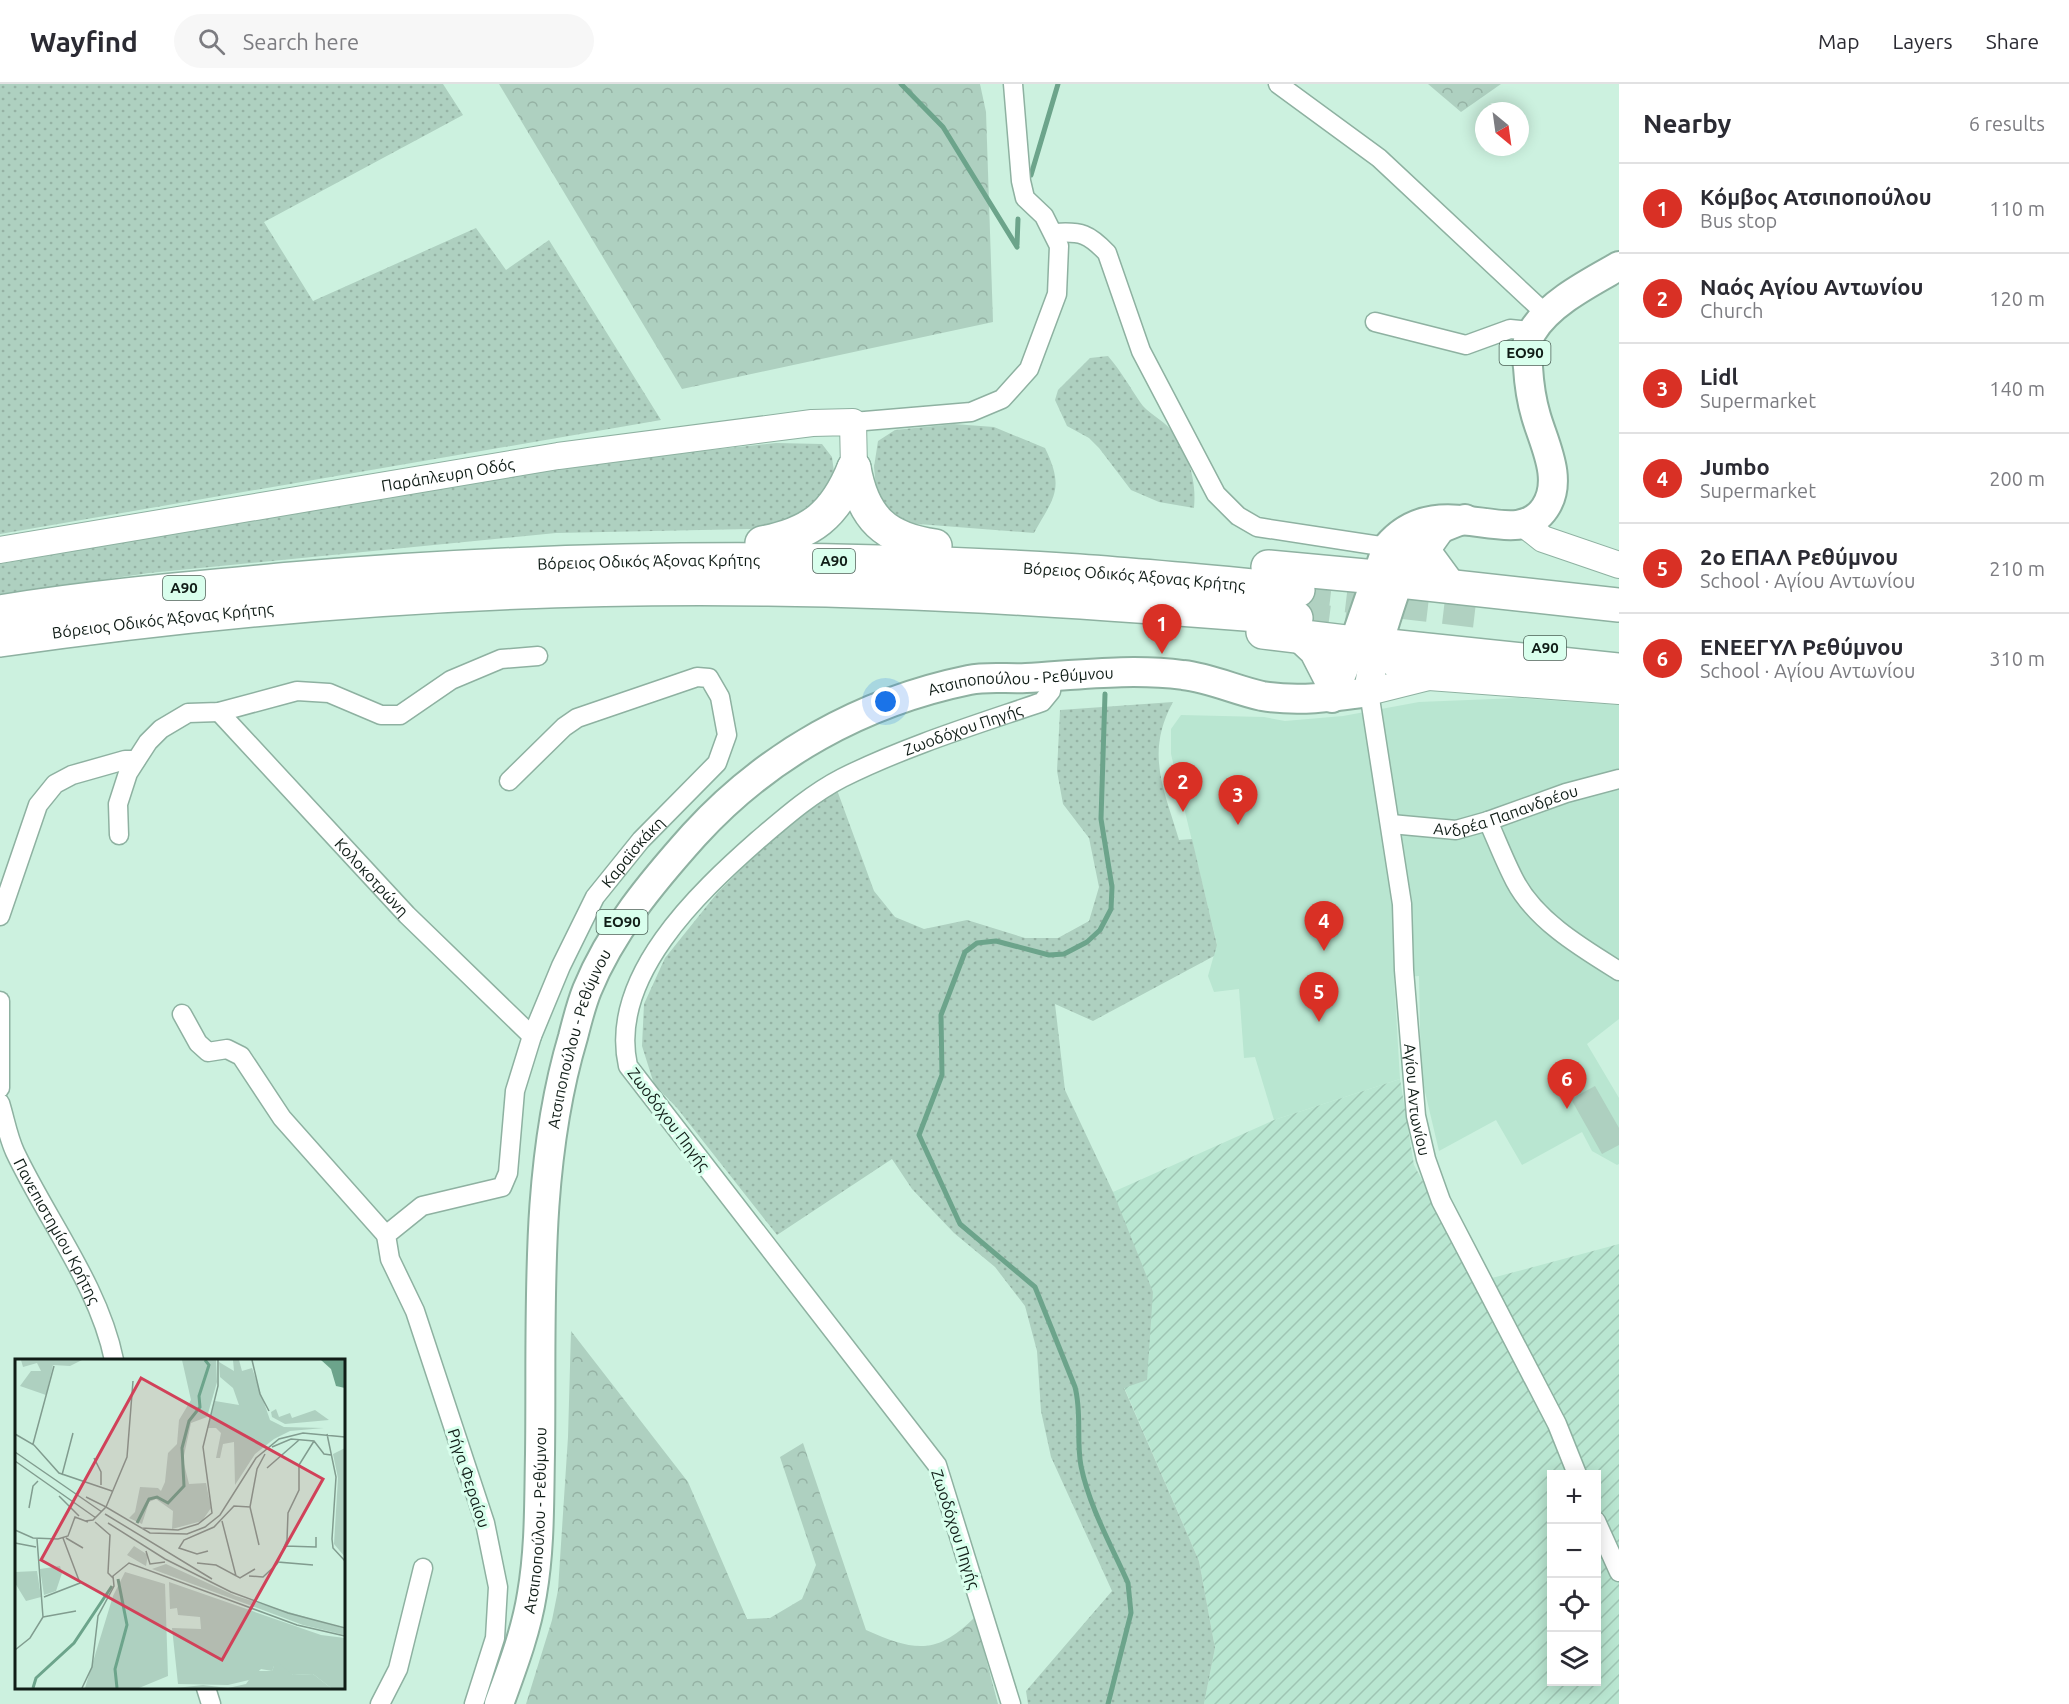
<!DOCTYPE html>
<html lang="en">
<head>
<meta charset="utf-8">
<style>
  body { margin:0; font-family:Ubuntu,sans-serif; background:#f7f7f7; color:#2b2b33 }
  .controls { position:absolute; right:18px; bottom:18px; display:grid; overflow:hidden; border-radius:0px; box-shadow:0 3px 15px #0003 }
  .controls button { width:54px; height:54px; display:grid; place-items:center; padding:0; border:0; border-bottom:2px solid #e1e1e2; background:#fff; color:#2b2b33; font:30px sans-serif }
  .compass { position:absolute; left:1475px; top:18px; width:54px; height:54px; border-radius:50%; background:#fff; box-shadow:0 3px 15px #0003; rotate:151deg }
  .you { position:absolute; left:886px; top:618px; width:21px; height:21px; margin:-15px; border:4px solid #fff; border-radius:50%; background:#1a73e8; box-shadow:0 0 0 9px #1a73e833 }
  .badge { display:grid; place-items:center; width:39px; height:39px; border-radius:50%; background:#d93025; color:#fff; font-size:20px; font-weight:700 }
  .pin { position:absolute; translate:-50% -50px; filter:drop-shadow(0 2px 3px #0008) }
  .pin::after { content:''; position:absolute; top:32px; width:21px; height:18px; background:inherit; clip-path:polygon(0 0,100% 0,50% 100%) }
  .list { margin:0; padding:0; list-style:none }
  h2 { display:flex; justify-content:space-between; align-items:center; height:78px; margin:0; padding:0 24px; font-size:26px }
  h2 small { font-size:20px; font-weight:400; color:#7c7c81 }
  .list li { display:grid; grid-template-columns:39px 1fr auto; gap:18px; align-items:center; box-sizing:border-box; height:90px; padding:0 24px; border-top:2px solid #e1e1e2 }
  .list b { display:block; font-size:22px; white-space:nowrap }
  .list p { margin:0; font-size:20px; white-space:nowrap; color:#7c7c81 }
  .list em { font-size:20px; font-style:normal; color:#7c7c81 }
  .icon { flex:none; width:33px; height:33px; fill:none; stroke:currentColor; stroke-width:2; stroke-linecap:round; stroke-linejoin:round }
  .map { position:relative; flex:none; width:1619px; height:1620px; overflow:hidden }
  header { display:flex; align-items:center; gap:36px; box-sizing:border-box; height:84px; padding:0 30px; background:#fff; border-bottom:2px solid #e1e1e2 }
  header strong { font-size:28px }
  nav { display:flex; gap:33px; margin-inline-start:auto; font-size:21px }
  .search { width:420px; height:54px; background:#f7f7f7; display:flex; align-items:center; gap:15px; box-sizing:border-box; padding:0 21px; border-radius:33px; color:#7c7c81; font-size:22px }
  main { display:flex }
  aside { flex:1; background:#fff }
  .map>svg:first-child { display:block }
</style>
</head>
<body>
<header>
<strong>Wayfind</strong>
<div class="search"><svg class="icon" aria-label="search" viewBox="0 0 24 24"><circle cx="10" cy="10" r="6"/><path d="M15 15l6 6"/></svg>Search here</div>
<nav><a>Map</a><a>Layers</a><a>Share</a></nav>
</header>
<main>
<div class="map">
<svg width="1619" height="1620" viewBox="0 0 1619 1620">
  <defs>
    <pattern id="industrial-furrows" width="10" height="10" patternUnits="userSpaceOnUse" patternTransform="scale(1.5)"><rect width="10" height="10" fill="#b9e6d1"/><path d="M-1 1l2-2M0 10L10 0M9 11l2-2" fill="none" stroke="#9ec5b3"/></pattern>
    <pattern id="grass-dots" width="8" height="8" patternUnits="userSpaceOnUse" patternTransform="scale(1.5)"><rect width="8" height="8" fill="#aed0c0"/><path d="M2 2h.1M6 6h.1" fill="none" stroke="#95b2a4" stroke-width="1.8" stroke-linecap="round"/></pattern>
    <pattern id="forest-crowns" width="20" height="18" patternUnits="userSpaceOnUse" patternTransform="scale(1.5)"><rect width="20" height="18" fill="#aed0c0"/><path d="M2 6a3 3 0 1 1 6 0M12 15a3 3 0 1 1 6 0" fill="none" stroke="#95b2a4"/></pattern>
  </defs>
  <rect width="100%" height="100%" fill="#ccf1df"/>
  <polygon fill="#b9e6d1" points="1518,614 1619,621 1619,935 1587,960 1619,1014 1619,1080 1617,1081 1592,1067 1582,1048 1522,1081 1496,1036 1439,1067 1421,991 1419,892 1394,894 1400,995 1274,1036 1255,973 1244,974 1239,905 1214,908 1208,892 1217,860 1171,670 1171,645 1181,631 1264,633 1285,637 1343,632 1419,618"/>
  <path fill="url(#industrial-furrows)" fill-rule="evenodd" d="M1400 995 1414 1081 1477 1198 1619 1160V1620H1204L1215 1564 1199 1477 1124 1303 1113 1108 1274 1036ZM1552 1390H1596V1598H1552Z"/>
  <g fill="url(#grass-dots)">
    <polygon points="0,0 443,0 463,31 264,138 313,217 476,144 506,186 549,156 661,336 0,450"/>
    <path d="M1108 272C1121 287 1129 302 1140 318 1147 329 1162 335 1171 346 1188 366 1197 398 1194 424L1159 418 1131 406 1099 364 1089 354 1067 342 1055 316 1058 306 1090 274Z"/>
    <path d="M954 340 994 343 1045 364C1065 405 1054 413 1034 449L905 439 885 427 877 414 874 383 878 357 895 346Z"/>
    <polygon points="776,359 822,360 832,373 834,388 831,405 793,439 750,445 556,449 149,489 0,511 0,480 480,396 663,371"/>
    <path d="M1173 618C1145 669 1164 705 1179 756L1192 755 1217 861 1214 872 1093 937 1055 920 1065 1006 1113 1108 1153 1208 1147 1296 1124 1304 1199 1477 1215 1564 1204 1620H1028L1026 1607 1112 1507 1051 1373 1041 1327 1037 1267 1025 1222 995 1183 954 1149 912 1105 892 1075 777 1151 677 1024 654 1000 642 962 644 920 665 874 718 808 780 747 837 706 874 807 895 833 924 845 967 836 1025 854H1058L1089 837 1099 803 1089 754 1063 720 1057 687 1060 626Z"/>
  </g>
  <g fill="url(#forest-crowns)">
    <polygon points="499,0 980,0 986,28 993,238 682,305"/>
    <polygon points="1428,0 1501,0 1461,28"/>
    <path d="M571 1247 688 1398 747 1535 770 1534 802 1515 816 1481 780 1373 803 1359 866 1546C914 1567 936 1572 975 1533L998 1620H526L552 1536 558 1506 568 1353Z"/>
  </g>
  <polygon fill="#aed0c0" points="1595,1002 1619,1044 1619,1061 1602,1070 1571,1015"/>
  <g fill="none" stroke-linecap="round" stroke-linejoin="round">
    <g stroke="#6ca48b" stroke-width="5">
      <polyline points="901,0 943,43 1017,163"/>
      <polyline points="1031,91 1058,0"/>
      <polyline points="1017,161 1018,135"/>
      <path d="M1105 610 1101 735 1112 803 1111 825 1100 846 1087 858 1064 870 1049 871 996 857 977 859 965 868 941 931 942 991 919 1051 960 1140 1035 1203 1075 1303C1082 1329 1076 1356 1081 1382 1089 1422 1111 1461 1128 1499L1131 1529 1108 1620"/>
    </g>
    <g stroke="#b0d1c1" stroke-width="33" stroke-dasharray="33 16" stroke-linecap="butt">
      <polyline points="1298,506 1475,527"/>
      <polyline points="1296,534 1389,546"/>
    </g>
    <g stroke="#8eb1a1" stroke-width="21">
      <g id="street">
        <polyline points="1278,0 1379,74 1547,231"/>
        <path d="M1055 149C1081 147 1089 150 1107 169L1141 267 1216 410 1238 432 1257 443 1387 463"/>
        <polyline points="1375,238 1466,261 1510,245 1532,247"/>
        <polyline points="853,338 971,328 1002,315 1029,285 1057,210 1059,162 1044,132 1025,114 1021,97 1013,0"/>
        <path id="s1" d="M1369 608 1402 820 1404 886 1416 1032 1426 1075 1441 1117 1557 1340 1577 1390"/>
        <path id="s2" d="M219 628 407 831 532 952"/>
        <path d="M1488 737C1497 757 1505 778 1515 797 1536 837 1582 864 1619 887"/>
        <path id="s3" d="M1391 740 1456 746 1488 737 1566 709 1619 695"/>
        <polyline points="119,751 118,720 128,689 148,658 161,645 188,629 219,628 297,607 329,609 381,631 400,631 451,596 501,575 538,572"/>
        <polyline points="0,832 38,721 55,700 72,691 125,676 136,676"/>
        <polyline points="0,917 0,1004"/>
        <polyline points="182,930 198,959 208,968 227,965 241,972 282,1034 386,1151"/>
        <path id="s4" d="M0 1019C5 1035 8 1053 15 1068 47 1136 99 1202 114 1276"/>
        <polyline points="1596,1437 1619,1488"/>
        <polyline points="206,1604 211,1620"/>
        <polyline points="380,1620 398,1585 423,1484"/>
        <path id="s5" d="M474 1620 495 1554 498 1503 485 1439 415 1227 390 1175 386 1151 422 1122 502 1103 508 1089 515 1007 532 952 561 882 595 813 641 756 717 679 727 651 720 613 709 594 697 593 577 634 564 643 509 697"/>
        <path id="s6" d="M1011 1620 937 1381 628 982C608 893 699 808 758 756 785 733 811 710 842 694 906 662 975 641 1042 618L1051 607 1053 592"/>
      </g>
    </g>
    <g stroke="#8eb1a1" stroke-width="28">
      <g id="secondary">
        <polyline points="1524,440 1543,455 1619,481"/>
        <path id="s7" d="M0 466 558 372 812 339 853 338 854 384"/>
        <polyline points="1379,561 1384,571 1398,583 1429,593 1619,607"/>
        <polyline points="1369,608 1429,593"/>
      </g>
    </g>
    <g stroke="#8eb1a1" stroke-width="32">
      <g id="primary">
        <path d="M1332 614 1354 559 1387 463C1440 400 1514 471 1545 424 1564 396 1544 360 1536 332 1531 315 1529 300 1528 283 1526 270 1525 259 1532 248 1549 219 1591 198 1619 182"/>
        <path id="s8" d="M499 1620C512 1584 526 1548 532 1510 540 1464 539 1417 540 1370 542 1232 533 1087 573 953 577 937 581 921 587 906 611 847 652 798 694 751 767 671 862 618 969 596 987 592 1008 595 1026 594 1077 591 1132 584 1183 591 1210 594 1235 606 1262 612 1298 618 1333 613 1369 608 1368 585 1400 485 1413 466 1425 449 1446 442 1465 435"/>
      </g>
    </g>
    <g stroke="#8eb1a1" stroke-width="36">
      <g id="highway">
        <path d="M854 384C863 434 885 455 935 462"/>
        <polyline points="1436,447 1426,461 1427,472 1449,502"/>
        <path d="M762 459C811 450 835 431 854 384"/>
        <polyline points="1268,483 1376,493"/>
        <polyline points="1400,497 1619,521"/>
        <path id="s9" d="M0 528C97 512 195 504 292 495 548 473 807 470 1063 486 1141 491 1220 499 1298 506"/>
        <polyline points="1263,548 1354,559"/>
        <polyline points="1301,552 1316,566 1336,605"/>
        <path id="s10" d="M0 556C253 520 512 501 768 505 945 507 1119 520 1296 534"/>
        <polyline points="1379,561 1619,586"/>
      </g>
    </g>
    <use href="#street" stroke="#fff" stroke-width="18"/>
    <use href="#secondary" stroke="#fff" stroke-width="26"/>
    <use href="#primary" stroke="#fff" stroke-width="28"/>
    <use href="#highway" stroke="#fff" stroke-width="33"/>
  </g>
  <g text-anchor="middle" stroke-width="6" stroke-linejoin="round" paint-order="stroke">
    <g fill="#d9ffed" stroke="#4c6157" stroke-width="1.5">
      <rect x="1499.5" y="257" width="51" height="24" rx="4.5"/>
      <rect x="813" y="465" width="42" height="24" rx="4.5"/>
      <rect x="163" y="492" width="42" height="24" rx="4.5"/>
      <rect x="1524" y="552" width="42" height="24" rx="4.5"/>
      <rect x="596.5" y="826" width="51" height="24" rx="4.5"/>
    </g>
    <g font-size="15" font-weight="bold" fill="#101d17">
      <text x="1525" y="274">ΕΟ90</text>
      <text x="834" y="482">Α90</text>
      <text x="184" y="509">Α90</text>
      <text x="1545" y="569">Α90</text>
      <text x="622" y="843">ΕΟ90</text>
    </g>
    <g font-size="16" fill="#101d17" stroke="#d9ffed">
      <text dy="6" stroke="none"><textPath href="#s7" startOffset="454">Παράπλευρη Οδός</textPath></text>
      <text dy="6" stroke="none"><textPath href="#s9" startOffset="651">Βόρειος Οδικός Άξονας Κρήτης</textPath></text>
      <text dy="6" stroke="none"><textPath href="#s9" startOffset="1137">Βόρειος Οδικός Άξονας Κρήτης</textPath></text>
      <text dy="6" stroke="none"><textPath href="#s10" startOffset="164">Βόρειος Οδικός Άξονας Κρήτης</textPath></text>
      <text dy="6" stroke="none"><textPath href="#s8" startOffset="1286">Ατσιποπούλου - Ρεθύμνου</textPath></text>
      <text dy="6" stroke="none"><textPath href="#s6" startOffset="1263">Ζωοδόχου Πηγής</textPath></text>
      <text dy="6" stroke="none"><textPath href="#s3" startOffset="118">Ανδρέα Παπανδρέου</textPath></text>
      <text dy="6" stroke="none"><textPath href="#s5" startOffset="986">Καραϊσκάκη</textPath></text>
      <text dy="6" stroke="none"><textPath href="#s2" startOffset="225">Κολοκοτρώνη</textPath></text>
      <text dy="6" stroke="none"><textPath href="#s8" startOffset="675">Ατσιποπούλου - Ρεθύμνου</textPath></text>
      <text dy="6" stroke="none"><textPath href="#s1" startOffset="411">Αγίου Αντωνίου</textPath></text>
      <text transform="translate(669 1035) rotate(53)" y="6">Ζωοδόχου Πηγής</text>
      <text dy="6" stroke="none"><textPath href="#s4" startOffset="141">Πανεπιστημίου Κρήτης</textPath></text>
      <text transform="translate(469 1394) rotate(72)" y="6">Ρήγα Φεραίου</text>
      <text dy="6" stroke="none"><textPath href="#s8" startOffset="189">Ατσιποπούλου - Ρεθύμνου</textPath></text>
      <text transform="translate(956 1445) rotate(72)" y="6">Ζωοδόχου Πηγής</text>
    </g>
  </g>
  <g transform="translate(15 1275)">
    <rect width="330" height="330" fill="#ccf1df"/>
    <path d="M167 1H201L202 23 192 58 176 64 168 101 174 125 191 124 196 149 187 162 157 170 158 152 141 140 134 143 127 165 114 159 120 153 125 128 143 129 146 132 150 123 153 94 162 85 164 61 176 41ZM330 89V198L319 185 323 119 318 95ZM119 187 133 196 131 207 112 196ZM151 205 221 237 330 270V276L288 266 137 210ZM154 223 306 276 330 279V329H316L298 315 278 316 259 307 257 312 246 310 234 321 213 326 163 325 157 269 186 270 185 258 163 256 162 249 155 250Z" fill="#aed0c0"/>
    <path d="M6 1H67L55 7 38 6 31 36 5 27 16 12H26L22 4 8 8ZM218 1H224L227 12 237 9 255 61 269 68 309 69 275 72 259 80 240 95 220 126 219 83 208 85 205 99H201L206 74 201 69H193L200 42 224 46 218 29 205 18 204 3 219 12ZM261 50 264 58 275 54 277 59 300 51 314 61 270 65 257 58 256 53ZM45 207 47 214 41 232 29 236 25 210ZM22 212 26 238 11 242 0 224V213ZM110 213 150 225 153 317 124 329H70L98 237ZM261 302 278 316 298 315 316 329H161L188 326 213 329 231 325 240 312H257Z" fill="#aed0c0"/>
    <path d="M306 1H330V29L321 27 316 10Z" fill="#6ca48b"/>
    <path fill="none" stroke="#6ca48b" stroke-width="3" d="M122 164 134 140 142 138 153 144 169 127 167 89 174 62 185 48 184 37 194 6 190 1M18 329 21 319 59 284 97 227M102 329 100 310 112 266 103 220"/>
    <path fill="none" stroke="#819c8f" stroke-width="1.5" d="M237 1 245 35 254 52M0 75 19 86 44 114 97 132M312 75 321 118 317 180 318 189 330 202M18 85 39 7M257 88 276 80 299 82 309 95 316 96M0 93 87 153M79 99 86 113V126M0 102 81 159M252 109 284 81M47 116 58 74M44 137 64 157M71 138 91 148 112 98 118 22M235 148 244 186M14 149 18 127 23 122M90 155 197 220M70 162 78 161 91 148 135 174 172 175 190 168 205 156 241 99 264 80 288 74 330 78M207 162 221 217M80 163 95 176 93 214 98 219M93 164 150 200 216 233 273 254 330 269M126 169 163 171 183 165 197 154 188 88 203 27V1M0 171 18 179 43 180 53 177 60 158 73 163M51 179 68 189M0 184 21 188M270 187 301 188V178M131 192 135 205 150 203M193 192 182 195 164 189 169 181 199 168 219 147 235 148 242 110 250 95M182 204 201 206 225 219 240 210M298 206 263 203 272 181 273 154 284 131V106L299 82M234 217 248 218 263 204M29 238 65 224 48 179M28 258 61 252M0 291 15 279 28 258 22 180M67 329 77 308 83 257 99 227 98 217 114 204 282 266 330 277"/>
    <path fill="#d14159" fill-opacity="0.15" stroke="#d14159" stroke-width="3" d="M126 19 308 120 207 301 26 201Z"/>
    <rect width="330" height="330" fill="none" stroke="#101d17" stroke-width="3"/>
  </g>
</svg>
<div class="controls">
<button>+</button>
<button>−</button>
<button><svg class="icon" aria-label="locate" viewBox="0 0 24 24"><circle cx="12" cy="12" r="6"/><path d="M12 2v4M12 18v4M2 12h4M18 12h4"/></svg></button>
<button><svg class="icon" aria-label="layers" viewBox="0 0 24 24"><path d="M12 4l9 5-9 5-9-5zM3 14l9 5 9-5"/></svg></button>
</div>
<svg class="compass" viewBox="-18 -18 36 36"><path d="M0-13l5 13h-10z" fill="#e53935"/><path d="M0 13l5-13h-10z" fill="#7c7c81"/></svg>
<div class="you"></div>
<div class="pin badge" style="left:1162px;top:570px">1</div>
<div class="pin badge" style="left:1183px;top:728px">2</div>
<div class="pin badge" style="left:1238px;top:741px">3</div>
<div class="pin badge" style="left:1324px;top:867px">4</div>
<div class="pin badge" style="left:1319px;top:938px">5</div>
<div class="pin badge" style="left:1567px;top:1025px">6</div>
</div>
<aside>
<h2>Nearby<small>6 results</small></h2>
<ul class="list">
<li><span class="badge">1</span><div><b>Κόμβος Ατσιποπούλου</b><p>Bus stop</p></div><em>110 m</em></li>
<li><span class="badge">2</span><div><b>Ναός Αγίου Αντωνίου</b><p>Church</p></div><em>120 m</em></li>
<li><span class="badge">3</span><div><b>Lidl</b><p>Supermarket</p></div><em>140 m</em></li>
<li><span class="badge">4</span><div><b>Jumbo</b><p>Supermarket</p></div><em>200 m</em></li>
<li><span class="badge">5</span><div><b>2ο ΕΠΑΛ Ρεθύμνου</b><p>School · Αγίου Αντωνίου</p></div><em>210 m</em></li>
<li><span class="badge">6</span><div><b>ΕΝΕΕΓΥΛ Ρεθύμνου</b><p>School · Αγίου Αντωνίου</p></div><em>310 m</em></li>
</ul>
</aside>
</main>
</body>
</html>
